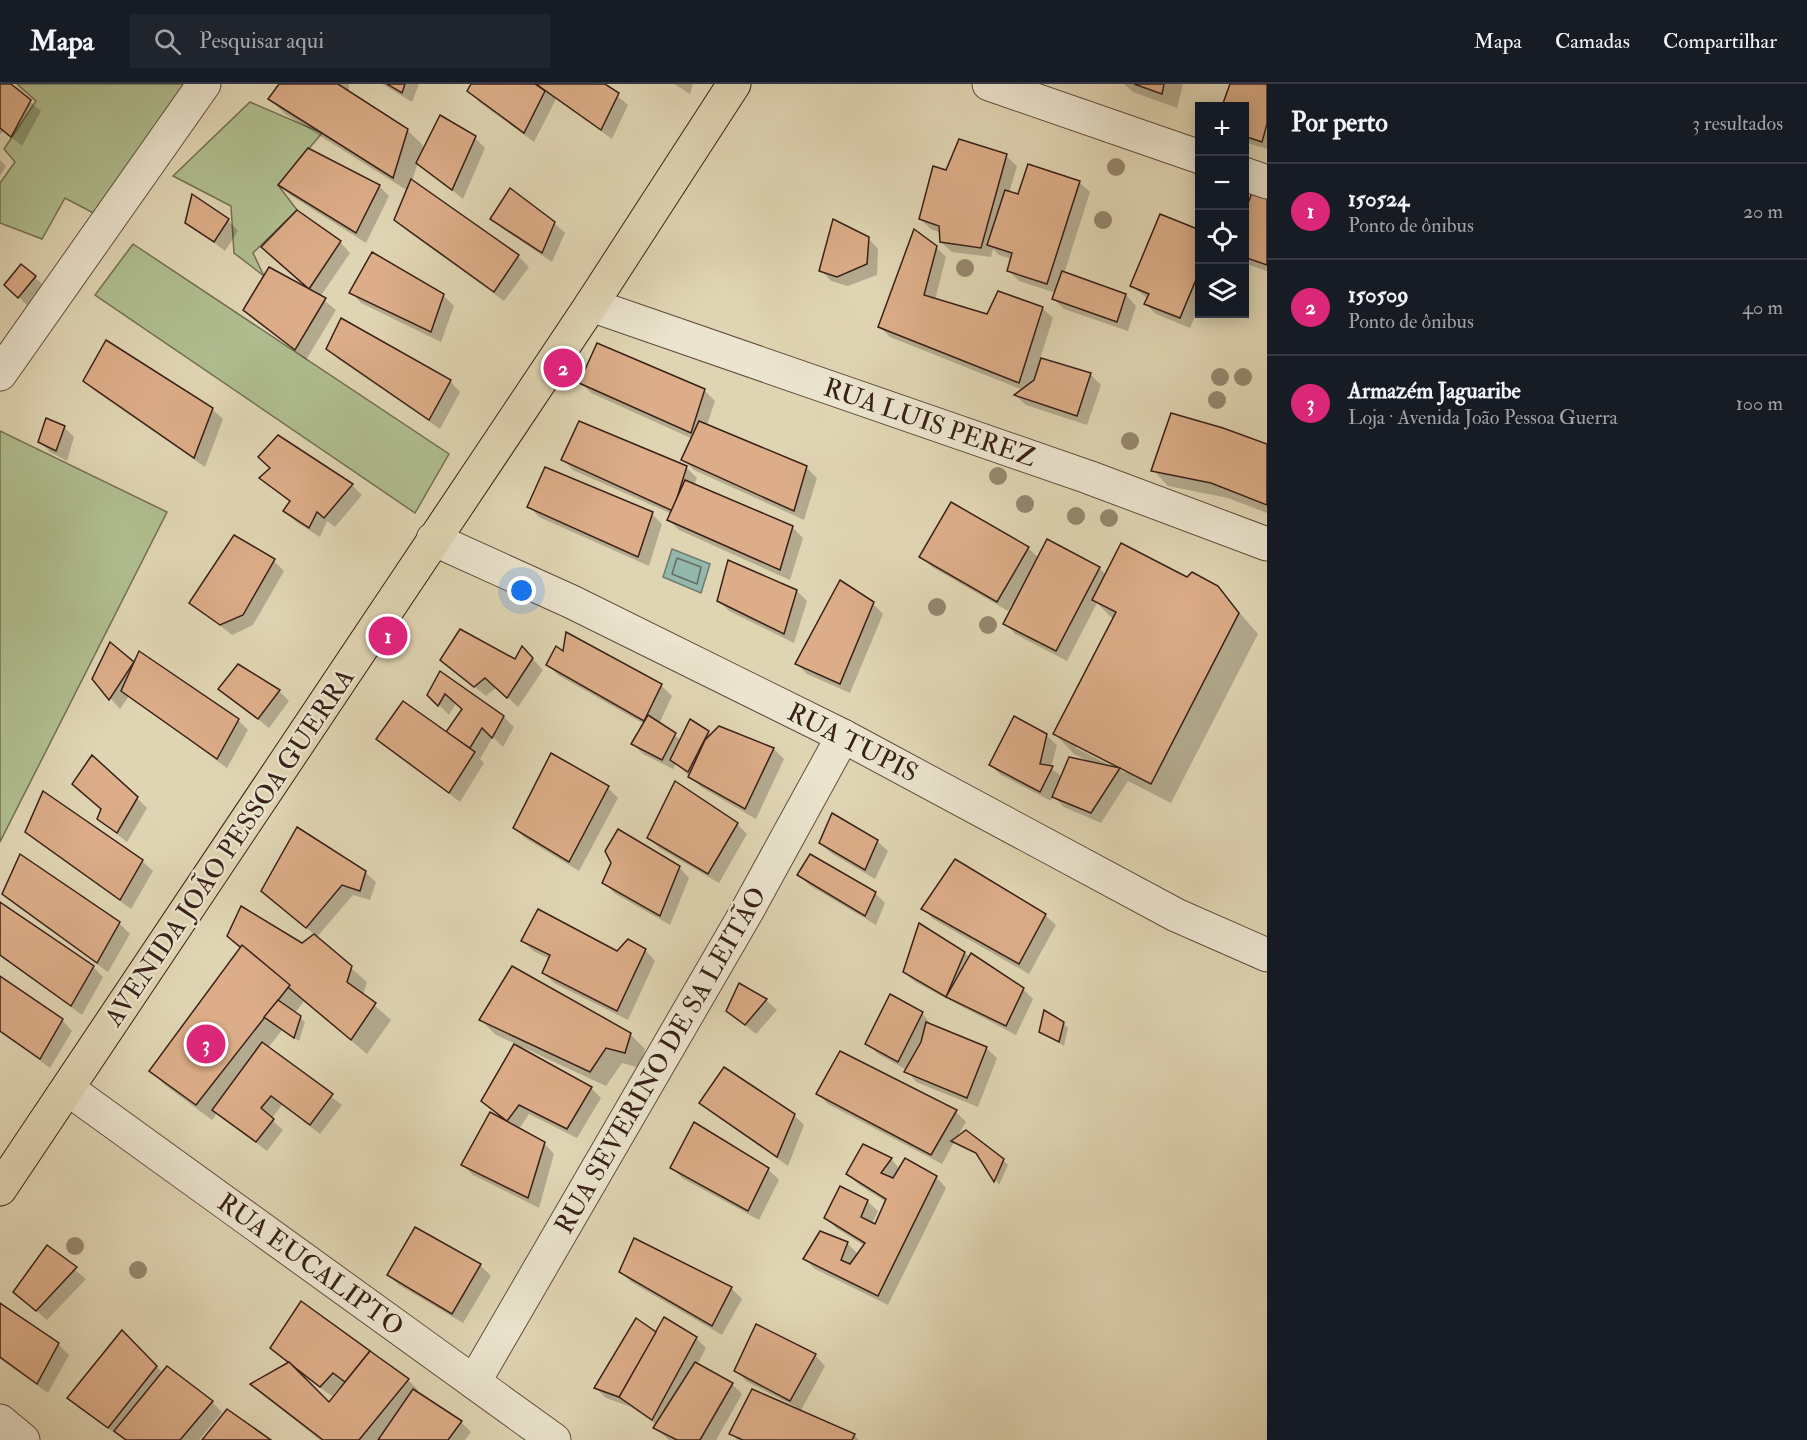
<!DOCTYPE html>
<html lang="pt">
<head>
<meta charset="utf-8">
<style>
  body { margin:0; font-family:"IM FELL Double Pica",serif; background:#20242c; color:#f1f3f6 }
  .controls { position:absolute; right:18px; top:18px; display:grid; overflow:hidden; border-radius:0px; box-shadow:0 3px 15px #0003 }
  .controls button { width:54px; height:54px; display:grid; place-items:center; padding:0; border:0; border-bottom:2px solid #363941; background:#171b24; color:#f1f3f6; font:30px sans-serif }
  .you { position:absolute; left:522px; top:507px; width:21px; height:21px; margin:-15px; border:4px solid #fff; border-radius:50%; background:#1a73e8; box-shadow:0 0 0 9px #1a73e833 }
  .badge { display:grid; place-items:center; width:39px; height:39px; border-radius:50%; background:#db2777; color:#fff; font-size:20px; font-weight:700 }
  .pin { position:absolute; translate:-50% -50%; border:3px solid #fff; box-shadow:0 2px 6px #0006 }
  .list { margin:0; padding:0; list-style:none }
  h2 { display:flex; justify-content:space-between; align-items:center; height:78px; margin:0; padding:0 24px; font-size:26px }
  h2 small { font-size:20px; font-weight:400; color:#9ea1a6 }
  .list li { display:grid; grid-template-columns:39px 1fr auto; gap:18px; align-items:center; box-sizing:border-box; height:96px; padding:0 24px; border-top:2px solid #363941 }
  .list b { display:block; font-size:22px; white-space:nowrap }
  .list p { margin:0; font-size:20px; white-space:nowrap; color:#9ea1a6 }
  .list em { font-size:20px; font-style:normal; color:#9ea1a6 }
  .icon { flex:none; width:33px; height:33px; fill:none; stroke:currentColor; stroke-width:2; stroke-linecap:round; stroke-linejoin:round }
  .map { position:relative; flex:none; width:1267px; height:1356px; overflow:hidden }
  header { display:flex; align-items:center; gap:36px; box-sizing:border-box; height:84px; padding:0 30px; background:#171b24; border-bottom:2px solid #363941 }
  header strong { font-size:28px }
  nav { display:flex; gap:33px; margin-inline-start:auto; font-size:21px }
  .search { width:420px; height:54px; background:#20242c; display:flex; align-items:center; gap:15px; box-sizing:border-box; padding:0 21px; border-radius:0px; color:#9ea1a6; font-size:22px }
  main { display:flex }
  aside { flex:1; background:#171b24 }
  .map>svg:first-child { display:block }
</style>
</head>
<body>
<header>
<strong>Mapa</strong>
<div class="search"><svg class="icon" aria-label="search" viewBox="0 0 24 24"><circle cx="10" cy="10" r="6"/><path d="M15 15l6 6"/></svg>Pesquisar aqui</div>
<nav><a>Mapa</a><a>Camadas</a><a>Compartilhar</a></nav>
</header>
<main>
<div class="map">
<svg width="1267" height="1356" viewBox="0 0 1267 1356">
  <rect width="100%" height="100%" fill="#e0d5b3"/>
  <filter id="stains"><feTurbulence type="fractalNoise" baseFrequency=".00333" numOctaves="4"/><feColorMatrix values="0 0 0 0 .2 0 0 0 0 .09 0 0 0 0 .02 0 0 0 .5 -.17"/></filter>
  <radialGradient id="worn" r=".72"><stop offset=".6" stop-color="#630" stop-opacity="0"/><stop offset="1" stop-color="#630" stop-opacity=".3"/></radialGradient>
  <g fill="#b0be8f" stroke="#746f54" stroke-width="1.5">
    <polygon points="17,0 190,0 99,132 65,114 42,155 0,139 0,99 15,78 4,65 36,17"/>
    <polygon points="250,18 322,49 278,101 297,126 253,169 264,192 234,169 231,122 173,92"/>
    <polygon points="133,160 449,370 415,429 95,211"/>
    <polygon points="0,347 167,428 0,758"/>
  </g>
  <polygon fill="#94b9ac" stroke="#707c71" stroke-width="1.5" points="672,465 710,480 701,509 663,493"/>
  <g fill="#0003" fill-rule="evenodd">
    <polygon points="0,0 9,0 41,27 22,62 4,47 0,50"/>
    <polygon points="281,0 349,0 349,8 407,46 423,61 422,69 475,54 485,64 463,115 418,78 412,97 518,172 529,183 504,217 406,146 395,136 408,107 285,30 270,15"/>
    <polygon points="382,0 419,0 412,18"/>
    <polygon points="473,0 603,0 628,21 612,55 556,15 534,58 479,18 469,7"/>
    <polygon points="674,0 693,0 690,10"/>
    <polygon points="1124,0 1183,0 1177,24 1133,8"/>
    <polygon points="1232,0 1267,0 1267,65 1244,58 1244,22 1224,22"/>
    <polygon points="1006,72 1017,82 1009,109 1019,112 1079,98 1090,108 1064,190 1126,211 1136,222 1128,247 1064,225 1054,215 1056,209 1019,197 1008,186 1012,175 999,171 993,165 991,173 952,168 941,158 941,149 931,145 920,135 946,88"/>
    <polygon points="0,76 6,82 0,92"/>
    <polygon points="280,101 379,102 389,112 366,159 290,111"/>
    <polygon points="1267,114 1267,187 1244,179 1244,135"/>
    <polygon points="492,134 554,139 565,149 552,178 503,145"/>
    <polygon points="228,136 238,147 225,167 187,138"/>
    <polygon points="1200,148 1200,221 1190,244 1156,230 1146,220 1148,215 1132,202"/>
    <polygon points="868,154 878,165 877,191 848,202 831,197 821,186"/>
    <polygon points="340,158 350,169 320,213 336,226 306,276 245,226 311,206 273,173"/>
    <polygon points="936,163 946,173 935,216 988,232 1042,224 1053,234 1040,275 1090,290 1101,301 1087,341 1026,321 1016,312 1023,306 890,253 880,243"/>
    <polygon points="21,182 46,203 29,223 6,201"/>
    <polygon points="351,208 443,211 454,222 441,258 361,219"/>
    <polygon points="328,265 450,297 460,308 440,345 338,275"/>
    <polygon points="85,297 212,325 223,335 205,383 95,307"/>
    <polygon points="581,299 704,306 715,317 707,341 806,383 817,394 804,436 694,386 683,376 693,355 591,309"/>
    <polygon points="64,343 74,353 67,377 50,368 40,358"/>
    <polygon points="1223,345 1267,362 1267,429 1228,414 1168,402 1153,386"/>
    <polygon points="563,376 686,383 697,394 694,401 792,443 803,454 790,496 679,446 669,436 672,430 573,386"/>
    <polygon points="261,394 352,401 362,411 335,443 327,437 320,453 295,437 285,426 291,419"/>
    <polygon points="529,422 652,430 662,440 649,482 539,433"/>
    <path d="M1028 464 1039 474 1099 484 1106 491 1188 495 1217 503 1258 550 1171 719 1128 697 1101 739 1064 723 1053 712 1051 717 1001 691 990 681 1046 651 1057 661 1051 684 1062 693 1090 678 1074 670 1055 650 1113 535 1097 519 1067 577 1015 550 1005 539 1014 522 1012 520 1008 527 932 483 921 473ZM1076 661 1126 686 1125 689 1076 664Z"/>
    <polygon points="274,477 284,487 253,541 232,551 191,519"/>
    <polygon points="797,507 807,517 794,559 729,527 718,516"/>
    <polygon points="873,520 883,530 850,609 807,590 797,580"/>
    <polygon points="111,561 134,581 238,636 248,646 227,684 129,612 120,625 93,595"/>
    <polygon points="564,569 661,601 672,612 659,640 681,656 708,648 711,652 720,644 774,665 784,675 756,735 701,703 676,680 673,685 643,670 633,660 644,640 558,591 548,581"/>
    <polygon points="533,575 543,586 518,623 497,603 486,612 442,576 516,577"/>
    <polygon points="440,589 504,633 514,643 503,663 493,653 480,675 484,679 460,718 378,655 446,650 463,625 456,619 449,631 429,611"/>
    <polygon points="220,605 279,607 289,617 269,644"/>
    <polygon points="608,704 618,714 579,787 525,754 515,744"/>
    <polygon points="137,714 147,724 127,758 98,735"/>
    <polygon points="737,740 747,750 719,799 659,764 649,754"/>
    <polygon points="27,748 142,777 153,787 131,825 38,758"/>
    <polygon points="877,757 888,767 875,795 831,769 820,759"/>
    <polygon points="20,772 119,839 130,850 108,888 14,820 4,810"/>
    <polygon points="679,783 689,794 670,841 614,809 604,798"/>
    <polygon points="365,788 376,798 370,816 353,811 316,854 367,898 363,911 391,936 367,970 304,917 295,929 305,938 299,957 282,946 268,964 342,1021 320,1050 282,1021 271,1035 283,1046 267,1067 217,1029 212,1036 166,1002 151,987 241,864 229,852 302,861 315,851 263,807"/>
    <polygon points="799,791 875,809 885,819 876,841 809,801"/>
    <polygon points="0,819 93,883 103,893 82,931 0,872"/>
    <polygon points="923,824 1045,831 1056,841 1029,890 933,835"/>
    <polygon points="523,857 618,869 645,866 655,877 628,936 554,899 543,888 550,875 533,867"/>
    <polygon points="964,869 1023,905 1033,915 1016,951 915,898 904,888"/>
    <polygon points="0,894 62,936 72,947 50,984 0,948"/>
    <polygon points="740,901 766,916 777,926 756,950 728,927"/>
    <polygon points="922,929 932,942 986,964 997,974 978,1023 916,998 907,986 878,970 867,959"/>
    <polygon points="481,936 630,950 645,965 640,984 622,979 606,1002 524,964 523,966 591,1004 601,1014 577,1054 529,1030 519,1045 544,1059 554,1070 539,1124 473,1091 463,1081 501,1034 483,1017 516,960 496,951"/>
    <polygon points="1063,939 1068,944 1064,962 1040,947"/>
    <polygon points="818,1010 956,1028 966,1038 956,1055 1003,1076 1008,1081 999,1101 980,1072 954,1058 942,1080 828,1020"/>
    <polygon points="701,1018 794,1031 804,1041 788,1082 712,1029"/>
    <polygon points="695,1040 768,1085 779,1096 759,1136 682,1094 672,1083"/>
    <polygon points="891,1075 900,1085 936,1093 946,1104 888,1221 815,1185 805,1175 847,1159 859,1171 865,1162 836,1144 826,1133 867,1117 878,1127 872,1140 876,1142 886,1118 858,1100 848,1090"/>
    <polygon points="415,1145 480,1181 491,1192 463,1239 399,1201 389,1191"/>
    <polygon points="47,1163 86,1195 47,1236 15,1208"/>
    <polygon points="620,1187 731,1204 742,1215 722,1251 631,1198"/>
    <path d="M302 1219 408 1296 418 1306 416 1309 461 1338 471 1348 465 1356H320L262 1310 252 1300 290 1280ZM302 1291 332 1312 339 1304 341 1306 330 1320Z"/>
    <polygon points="0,1220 58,1260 69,1271 48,1309 0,1275"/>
    <polygon points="122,1248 163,1289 212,1318 222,1328 199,1356 125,1356 79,1324 69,1314"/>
    <polygon points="656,1250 696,1254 706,1264 697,1281 732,1300 742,1310 716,1356 669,1356 655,1344 657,1341 631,1323 606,1314 596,1304"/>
    <polygon points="815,1271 825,1282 800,1328 854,1351 859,1356 737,1356 731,1349 796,1323 746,1297 736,1286"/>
  </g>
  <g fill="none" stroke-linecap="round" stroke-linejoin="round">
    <polygon stroke="#666c62" stroke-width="1.5" points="677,474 701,483 697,500 672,490"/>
  </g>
  <g fill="#dcad88" stroke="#392018" stroke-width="1.5">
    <polygon points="0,0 11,0 31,16 11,53 0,44"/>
    <polygon points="279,0 338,0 408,45 393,94 268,15"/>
    <polygon points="387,0 405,0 402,9"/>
    <polygon points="471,0 535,0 545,7 524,49 467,7"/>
    <polygon points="536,0 605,0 619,9 601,46"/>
    <polygon points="1134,0 1164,0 1162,10"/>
    <polygon points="1230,0 1267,0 1267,40 1262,58 1244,52 1244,22 1222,22"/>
    <polygon points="440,31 476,52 452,106 416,79"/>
    <polygon points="959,55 1007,70 981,164 940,158 939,142 919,135 933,82 946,86"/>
    <polygon points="308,64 380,101 356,149 278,101"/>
    <polygon points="1028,80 1080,97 1047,200 1007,187 1012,169 987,161 1005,106 1018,110"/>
    <polygon points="411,95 519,171 494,208 394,136"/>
    <polygon points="510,104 555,138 542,169 490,135"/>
    <polygon points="1253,106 1267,112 1267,181 1244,173 1244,130"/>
    <polygon points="192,110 229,135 214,158 185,139"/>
    <polygon points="297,126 341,157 309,205 261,163"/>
    <polygon points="1160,130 1200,146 1200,186 1180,234 1144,220 1149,210 1130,202"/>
    <polygon points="833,135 869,153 867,180 837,193 819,187"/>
    <polygon points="914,145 937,162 924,211 987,230 998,207 1043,223 1019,299 878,243"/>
    <polygon points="372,168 444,210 431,248 349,209"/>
    <polygon points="21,180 36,192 18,214 4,201"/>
    <polygon points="269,183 326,214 295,266 243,226"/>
    <polygon points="1062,187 1126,210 1117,238 1052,215"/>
    <polygon points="341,234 451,296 429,336 326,265"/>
    <polygon points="106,256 213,324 194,374 83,297"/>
    <polygon points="597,259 705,305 691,349 579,299"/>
    <polygon points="1041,274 1091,289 1077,332 1014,311 1034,296"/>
    <polygon points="1171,329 1223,344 1267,360 1267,421 1211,399 1151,387"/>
    <polygon points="46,334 65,342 56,367 38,358"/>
    <polygon points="579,337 687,382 673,427 561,376"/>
    <polygon points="699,337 807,382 794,427 681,376"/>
    <polygon points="278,351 353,400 324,434 317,428 309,444 283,427 290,417 259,394 270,384 258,373"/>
    <polygon points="545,383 653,428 638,473 527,423"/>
    <polygon points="685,396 793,442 780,486 667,436"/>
    <polygon points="951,418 1029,463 997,518 919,473"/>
    <polygon points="234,451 275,475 243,531 220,541 189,519"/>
    <polygon points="1047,455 1100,483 1056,567 1003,540"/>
    <polygon points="1121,459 1187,493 1192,488 1218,502 1239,529 1151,700 1053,650 1116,528 1092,516"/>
    <polygon points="728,476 797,506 784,550 717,517"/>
    <polygon points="840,496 874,518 840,600 795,580"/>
    <polygon points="460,545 515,575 522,562 533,574 507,614 485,594 474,603 440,576"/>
    <polygon points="566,548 662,600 644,637 546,581 556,562 563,567"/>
    <polygon points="110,558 134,578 109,616 92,595"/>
    <polygon points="139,567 239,635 217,675 121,607"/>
    <polygon points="238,580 280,606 258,635 218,605"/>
    <polygon points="440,587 504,632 492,654 482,644 470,664 446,648 462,625 445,610 438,622 427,611"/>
    <polygon points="403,617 475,668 449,709 376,655"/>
    <polygon points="648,631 676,649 662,676 631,660"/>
    <polygon points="1014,632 1047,650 1040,680 1053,682 1040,708 989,681"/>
    <polygon points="690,635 709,647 688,688 670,676"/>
    <polygon points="719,642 774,664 745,725 688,693 705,656"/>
    <polygon points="551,669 609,702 569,778 513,744"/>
    <polygon points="92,671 138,713 117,749 97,735 101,725 72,700"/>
    <polygon points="1069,673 1120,684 1091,729 1052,713"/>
    <polygon points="675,697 738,739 708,790 647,754"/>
    <polygon points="43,707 143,776 120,816 25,748"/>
    <polygon points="832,729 878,756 865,786 819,759"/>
    <polygon points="297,743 366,787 360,807 342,801 306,844 261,807"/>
    <polygon points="618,745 680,782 660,832 602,799 611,779 605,767"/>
    <polygon points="20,770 120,838 97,879 2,810"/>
    <polygon points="810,770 876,808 865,832 797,791"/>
    <polygon points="955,775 1046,830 1019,880 921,825"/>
    <polygon points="0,818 94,882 71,922 0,871"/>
    <polygon points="241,822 302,859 314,850 352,882 347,898 376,919 351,956 227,852"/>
    <polygon points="538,825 617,867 628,855 646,865 617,927 542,889 550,871 521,857"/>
    <polygon points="919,839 965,868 946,913 903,888"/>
    <polygon points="242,861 290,901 196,1021 149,987"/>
    <polygon points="971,869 1024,904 1006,942 946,913"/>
    <polygon points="512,882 631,949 625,969 606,964 590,988 479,936"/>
    <polygon points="0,892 63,935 40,975 0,947"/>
    <polygon points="739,899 767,915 745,941 726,927"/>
    <polygon points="890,910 923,928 898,978 865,960"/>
    <polygon points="278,916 301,932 294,954 264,933"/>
    <polygon points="1044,926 1064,938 1059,958 1039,948"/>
    <polygon points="926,938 987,963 967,1014 904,988 921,958"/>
    <polygon points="262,958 333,1010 310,1041 271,1012 261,1024 274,1035 256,1058 212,1026"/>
    <polygon points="514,960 592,1003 567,1045 519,1021 507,1037 481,1017"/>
    <polygon points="840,967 957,1026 931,1071 816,1010"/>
    <polygon points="724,983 795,1030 777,1073 699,1019"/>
    <polygon points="490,1028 545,1058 528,1114 461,1081"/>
    <polygon points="694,1038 769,1084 748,1127 670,1084"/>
    <polygon points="966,1046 1004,1075 994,1098 976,1069 951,1057"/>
    <polygon points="863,1060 892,1074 881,1089 893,1094 905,1074 937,1092 878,1212 803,1175 820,1147 848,1158 841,1176 850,1180 865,1159 824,1134 840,1102 868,1116 861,1133 875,1140 886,1115 846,1090"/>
    <polygon points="415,1143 481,1180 452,1230 387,1191"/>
    <polygon points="634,1154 732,1203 712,1242 619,1188"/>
    <polygon points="47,1161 77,1183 36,1227 13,1208"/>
    <polygon points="301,1217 370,1267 345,1298 333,1289 320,1303 270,1264"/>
    <polygon points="0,1219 59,1259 37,1300 0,1273"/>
    <polygon points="664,1233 697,1253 652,1336 619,1313"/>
    <polygon points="636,1234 656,1248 619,1313 594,1304"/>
    <polygon points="756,1240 816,1270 790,1317 734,1287"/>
    <polygon points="122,1246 157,1282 108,1344 67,1314"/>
    <polygon points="370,1267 409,1295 359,1356 323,1356 250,1300 289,1278 329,1318"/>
    <polygon points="695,1278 733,1299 700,1356 677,1356 653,1344"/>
    <polygon points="167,1282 213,1317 180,1356 126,1356 114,1347"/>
    <polygon points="413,1305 462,1337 448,1356 378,1356"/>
    <polygon points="752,1305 855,1350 852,1356 743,1356 729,1350"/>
    <polygon points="227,1325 271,1356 202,1356"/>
  </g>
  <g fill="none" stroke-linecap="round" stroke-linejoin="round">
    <g stroke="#634d3f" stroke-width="35">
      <g id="minor">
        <polyline points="989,0 1200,73"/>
        <polyline points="1244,90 1267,98"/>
        <polyline points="591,221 1088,393 1267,460"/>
        <polyline points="0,290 204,0"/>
        <polyline points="433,455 572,518 843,652 1176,831 1267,871"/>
        <polyline points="68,1005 554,1356"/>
        <polyline points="474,1298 747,827 843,652"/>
        <polyline points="0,1337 23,1356"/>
      </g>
    </g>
    <g stroke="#392018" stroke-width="35">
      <polyline id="primary" points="0,1105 591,221 734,0"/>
    </g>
    <use href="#minor" stroke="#ebe4ce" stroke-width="33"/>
    <use href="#primary" stroke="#e0d5b3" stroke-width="33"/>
  </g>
  <g fill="#95876e">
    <circle cx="1116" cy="83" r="9"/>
    <circle cx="1103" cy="136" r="9"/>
    <circle cx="965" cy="184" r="9"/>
    <circle cx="1220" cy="293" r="9"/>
    <circle cx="1243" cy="293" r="9"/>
    <circle cx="1217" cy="316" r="9"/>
    <circle cx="1130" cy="357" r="9"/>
    <circle cx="998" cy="392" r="9"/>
    <circle cx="1025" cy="420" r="9"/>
    <circle cx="1076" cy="432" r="9"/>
    <circle cx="1109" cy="434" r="9"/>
    <circle cx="937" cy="523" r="9"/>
    <circle cx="988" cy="541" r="9"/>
    <circle cx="75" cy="1162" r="9"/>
    <circle cx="138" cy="1186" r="9"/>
  </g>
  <g text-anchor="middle" stroke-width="5" stroke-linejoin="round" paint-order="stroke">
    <g font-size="26" fill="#392018" stroke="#ebe4ce">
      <text transform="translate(930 338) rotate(19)" y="9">RUA LUIS PEREZ</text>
      <text transform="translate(853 658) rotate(27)" y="9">RUA TUPIS</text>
      <text transform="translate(229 763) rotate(-56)" y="9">AVENIDA JOÃO PESSOA GUERRA</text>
      <text transform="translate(660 976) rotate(-60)" y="9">RUA SEVERINO DE SA LEITÃO</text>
      <text transform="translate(311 1180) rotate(36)" y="9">RUA EUCALIPTO</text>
    </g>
  </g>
  <rect width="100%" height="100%" filter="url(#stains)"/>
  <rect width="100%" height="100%" fill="url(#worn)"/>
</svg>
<div class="controls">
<button>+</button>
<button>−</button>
<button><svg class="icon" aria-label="locate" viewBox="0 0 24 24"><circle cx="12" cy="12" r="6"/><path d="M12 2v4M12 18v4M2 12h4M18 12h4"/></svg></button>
<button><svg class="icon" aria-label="layers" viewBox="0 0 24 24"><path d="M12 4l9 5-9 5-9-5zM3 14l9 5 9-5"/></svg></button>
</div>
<div class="you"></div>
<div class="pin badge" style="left:388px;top:552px">1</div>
<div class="pin badge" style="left:563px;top:284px">2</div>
<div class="pin badge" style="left:206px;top:960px">3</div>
</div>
<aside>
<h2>Por perto<small>3 resultados</small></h2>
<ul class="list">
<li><span class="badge">1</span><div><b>150524</b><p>Ponto de ônibus</p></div><em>20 m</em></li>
<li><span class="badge">2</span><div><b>150509</b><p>Ponto de ônibus</p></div><em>40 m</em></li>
<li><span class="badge">3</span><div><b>Armazém Jaguaribe</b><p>Loja · Avenida João Pessoa Guerra</p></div><em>100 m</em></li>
</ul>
</aside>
</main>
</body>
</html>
